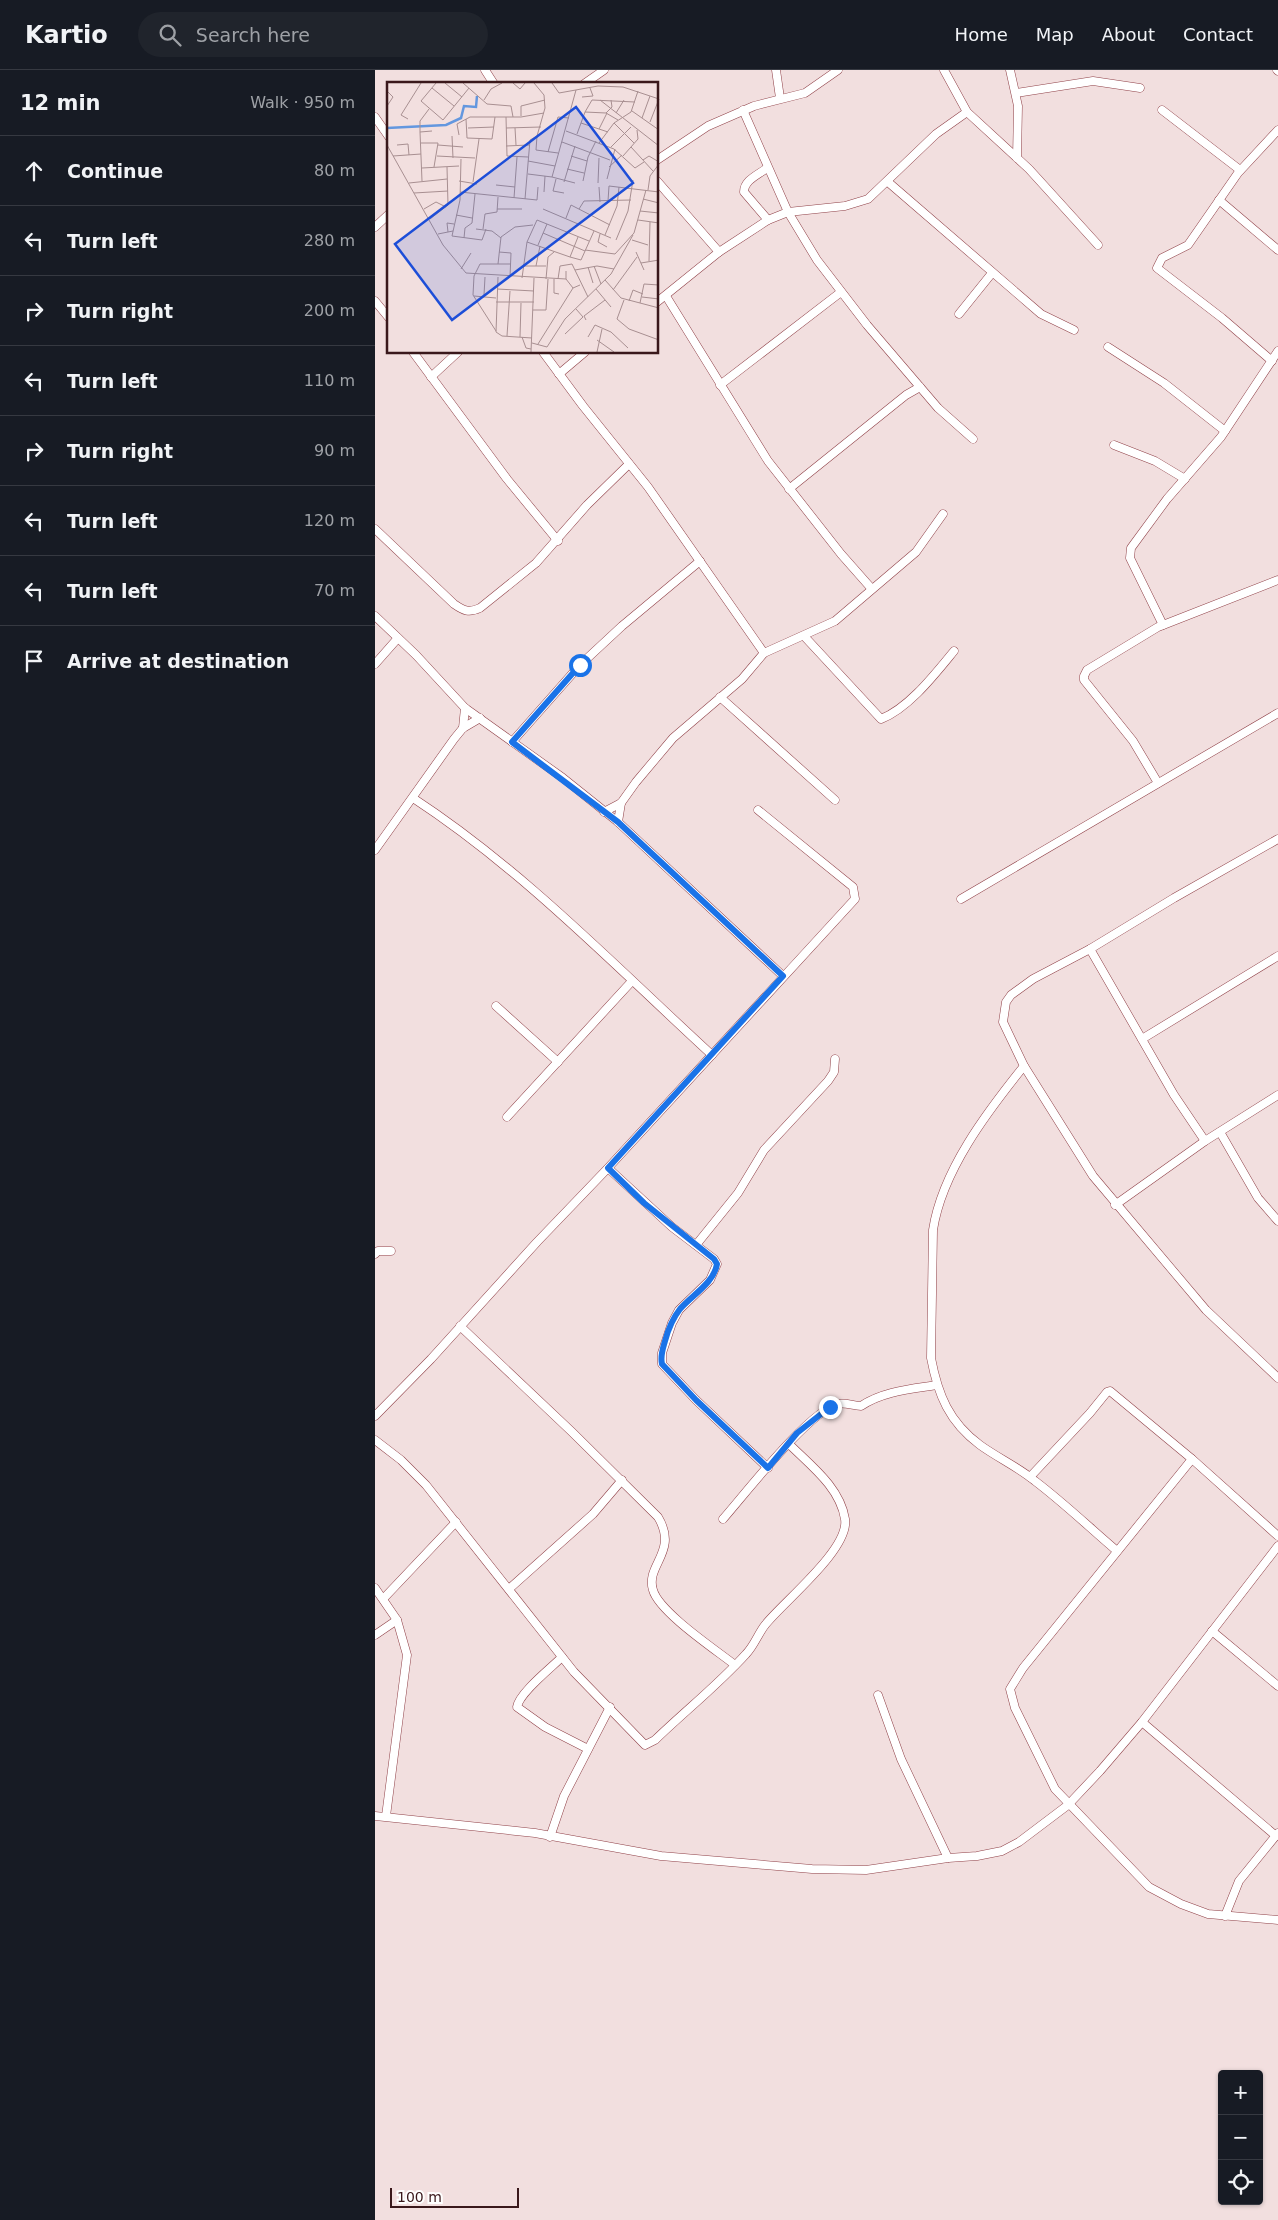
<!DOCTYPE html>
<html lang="en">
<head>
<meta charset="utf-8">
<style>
  body { margin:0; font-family:"DejaVu Sans",sans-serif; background:#20242c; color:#f1f3f6 }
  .controls { position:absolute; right:15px; bottom:15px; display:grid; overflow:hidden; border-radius:5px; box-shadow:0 1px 4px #0004 }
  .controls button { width:45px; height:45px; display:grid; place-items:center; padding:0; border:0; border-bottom:1px solid #363941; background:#171b24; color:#f1f3f6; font:25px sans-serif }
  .scale { position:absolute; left:15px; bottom:12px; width:129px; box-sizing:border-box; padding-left:5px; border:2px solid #3a181b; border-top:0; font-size:14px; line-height:18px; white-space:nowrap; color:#3a181b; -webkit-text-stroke:4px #fff; paint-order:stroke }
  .stop { position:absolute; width:15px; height:15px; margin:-11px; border:4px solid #1a73e8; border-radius:50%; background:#fff }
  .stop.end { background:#1a73e8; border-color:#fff; box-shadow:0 1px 5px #0008 }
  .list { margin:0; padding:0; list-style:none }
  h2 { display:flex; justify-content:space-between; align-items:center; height:65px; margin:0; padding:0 20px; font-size:21px }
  h2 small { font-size:16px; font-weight:400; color:#9ea1a6 }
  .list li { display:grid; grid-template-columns:32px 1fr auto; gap:15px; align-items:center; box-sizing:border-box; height:70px; padding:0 20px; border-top:1px solid #363941 }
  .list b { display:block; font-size:19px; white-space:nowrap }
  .list em { font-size:16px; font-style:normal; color:#9ea1a6 }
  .icon { flex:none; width:28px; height:28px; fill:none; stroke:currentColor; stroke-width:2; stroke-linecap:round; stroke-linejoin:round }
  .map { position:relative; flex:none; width:903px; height:2150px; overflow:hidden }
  header { display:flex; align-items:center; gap:30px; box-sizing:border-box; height:70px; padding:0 25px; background:#171b24; border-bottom:1px solid #363941 }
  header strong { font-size:24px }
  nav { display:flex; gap:28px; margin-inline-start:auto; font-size:18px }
  .search { width:350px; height:45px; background:#20242c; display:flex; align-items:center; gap:12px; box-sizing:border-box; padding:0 18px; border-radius:28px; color:#9ea1a6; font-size:19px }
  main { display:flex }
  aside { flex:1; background:#171b24 }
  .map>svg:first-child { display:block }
</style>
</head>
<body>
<header>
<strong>Kartio</strong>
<div class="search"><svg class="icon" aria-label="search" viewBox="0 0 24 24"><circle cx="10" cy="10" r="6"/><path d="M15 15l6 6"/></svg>Search here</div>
<nav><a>Home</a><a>Map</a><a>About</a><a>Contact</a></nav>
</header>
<main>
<aside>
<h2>12 min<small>Walk · 950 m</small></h2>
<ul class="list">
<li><svg class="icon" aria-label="ahead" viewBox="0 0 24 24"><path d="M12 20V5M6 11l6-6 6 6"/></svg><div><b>Continue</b></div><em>80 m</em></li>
<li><svg class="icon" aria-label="left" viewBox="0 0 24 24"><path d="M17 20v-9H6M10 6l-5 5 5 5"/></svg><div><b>Turn left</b></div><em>280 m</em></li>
<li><svg class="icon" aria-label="right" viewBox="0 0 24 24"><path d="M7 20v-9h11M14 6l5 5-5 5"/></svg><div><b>Turn right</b></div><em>200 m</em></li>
<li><svg class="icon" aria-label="left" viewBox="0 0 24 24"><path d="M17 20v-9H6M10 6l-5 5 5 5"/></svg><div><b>Turn left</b></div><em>110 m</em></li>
<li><svg class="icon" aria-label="right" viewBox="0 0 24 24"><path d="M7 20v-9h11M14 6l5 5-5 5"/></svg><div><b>Turn right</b></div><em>90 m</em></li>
<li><svg class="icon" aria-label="left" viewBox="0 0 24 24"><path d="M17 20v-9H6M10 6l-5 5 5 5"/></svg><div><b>Turn left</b></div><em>120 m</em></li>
<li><svg class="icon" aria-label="left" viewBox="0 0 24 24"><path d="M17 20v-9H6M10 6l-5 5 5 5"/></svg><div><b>Turn left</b></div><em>70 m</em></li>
<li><svg class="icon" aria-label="arrive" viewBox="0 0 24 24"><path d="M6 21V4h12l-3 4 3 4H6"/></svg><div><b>Arrive at destination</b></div></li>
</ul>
</aside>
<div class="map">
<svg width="903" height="2150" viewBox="0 0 903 2150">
  <rect width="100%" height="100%" fill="#f2dfdf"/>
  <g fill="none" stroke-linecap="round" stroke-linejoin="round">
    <g stroke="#904148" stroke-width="9">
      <g id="street">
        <polyline points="110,0 119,14"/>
        <polyline points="401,0 405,28"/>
        <polyline points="569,0 592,42 654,99 723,175"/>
        <polyline points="635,0 643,36 642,88"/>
        <polyline points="902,0 903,1"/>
        <polyline points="209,14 229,0"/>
        <polyline points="641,23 718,11 765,18"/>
        <polyline points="368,40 413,142 442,190 492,255 563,338 598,369"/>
        <polyline points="787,40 865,100"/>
        <polyline points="0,47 14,67"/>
        <polyline points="282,90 333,56 379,36 430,23 463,0"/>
        <path d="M392 98C383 105 369 110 369 122L393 150"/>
        <polyline points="282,111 344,182"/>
        <polyline points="513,112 666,244 699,260"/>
        <polyline points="844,130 903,180"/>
        <polyline points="0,157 14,144"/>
        <polyline points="291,226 393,391 466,484 496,518"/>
        <polyline points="0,231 14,248"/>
        <polyline points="282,232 344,182 393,150 413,142 470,136 493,129 561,64 592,42"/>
        <polyline points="584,244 617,203"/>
        <polyline points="733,277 789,313 850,361"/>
        <polyline points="38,282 132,409 183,471"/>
        <polyline points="168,282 208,336 273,417 389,583 367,609 298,668 261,712 246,733 229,742"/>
        <polyline points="897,291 847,248 782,198 787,188 813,175 863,103 903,60"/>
        <polyline points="184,304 210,282"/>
        <polyline points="56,307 83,282"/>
        <polyline points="345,315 466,222"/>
        <polyline points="739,375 780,391 810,409"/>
        <polyline points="414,419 531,325 545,317"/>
        <path d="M0 459 79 534C89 541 94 543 105 538L161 493 212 435 254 394"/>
        <polyline points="0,546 41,585 90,638 188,708 243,752 408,906"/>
        <polyline points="788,555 755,488 756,478 792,429 846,367 903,281"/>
        <path d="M429 566 506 649C534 638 560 604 579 581"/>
        <polyline points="389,583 460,551 541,482 568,444"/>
        <polyline points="0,594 23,568"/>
        <polyline points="345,627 460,730"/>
        <polyline points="88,658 90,638"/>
        <polyline points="137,672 205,595 247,556 325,491"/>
        <polyline points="783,713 758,671 709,610 709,606 712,600 783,557 903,510"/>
        <path d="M38 728C148 800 240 896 337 985"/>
        <polyline points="243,752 246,733"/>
        <polyline points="903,769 799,828 715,879 658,909 636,925 631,932 628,952 649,996 718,1106 831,1240 903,1308"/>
        <polyline points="0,780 79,669 88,658 105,648"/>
        <polyline points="586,829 903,643"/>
        <polyline points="715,879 799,1025 830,1071"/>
        <polyline points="121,936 183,992"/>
        <polyline points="767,969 903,886"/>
        <path d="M649 996C612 1042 567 1101 558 1160L556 1288C563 1325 574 1352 605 1375 623 1388 643 1397 660 1411 689 1433 715 1458 742 1481"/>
        <polyline points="132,1047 257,911"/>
        <polyline points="845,1062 883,1128 903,1151"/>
        <polyline points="233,1098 297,1157 339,1189 342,1194 335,1210 304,1240 297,1253 287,1283 287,1294 321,1330 393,1398"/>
        <polyline points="740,1135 830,1071 903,1025"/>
        <polyline points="321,1175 363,1123 389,1080 453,1011 459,1002 460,989"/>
        <polyline points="0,1184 3,1181 16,1181"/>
        <path d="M85 1256 197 1362 283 1447C304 1482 270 1495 278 1520 284 1542 341 1580 360 1595"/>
        <polyline points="0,1346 56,1289 162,1172 233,1098 480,829 478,817 383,740"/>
        <path d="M0 1370 26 1390 51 1415 199 1602 270 1675 280 1670C310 1641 343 1615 371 1584 379 1576 383 1564 390 1555 408 1532 475 1479 470 1449 465 1417 435 1395 414 1374"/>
        <polyline points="817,1389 648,1598 635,1619 640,1638 680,1719 774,1817 806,1834 833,1844 903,1850"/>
        <polyline points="655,1407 715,1343 732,1322 735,1321 817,1389 903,1466"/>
        <path d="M348 1449C370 1424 434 1341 463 1334 470 1332 478 1336 486 1336 508 1321 537 1319 562 1315"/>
        <polyline points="0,1518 22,1550 32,1585 11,1746"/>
        <polyline points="134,1519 218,1444 247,1410"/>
        <polyline points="9,1528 81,1452"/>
        <polyline points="837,1561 903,1616"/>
        <polyline points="0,1565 22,1550"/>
        <path d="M187 1587C176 1598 144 1623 142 1637L170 1657 213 1679"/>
        <polyline points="503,1625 526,1689 573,1788"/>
        <polyline points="767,1652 901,1766"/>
        <polyline points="0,1746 160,1763 286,1786 437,1799 491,1800 573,1788 602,1786 627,1781 644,1772 693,1735 725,1701 767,1652 903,1476"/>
        <polyline points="175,1767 189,1726 235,1637"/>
        <polyline points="850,1846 864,1811 903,1763"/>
      </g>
    </g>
    <use href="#street" stroke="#fff" stroke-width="8"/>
  </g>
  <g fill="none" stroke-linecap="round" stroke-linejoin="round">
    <path stroke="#1a73e8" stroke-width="6" d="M205 595 137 672 243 752 408 906 233 1098 269 1133 339 1189 342 1194C339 1213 317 1225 305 1239 298 1248 293 1260 290 1271 288 1278 285 1286 287 1294L321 1330 393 1398 422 1363 455 1337"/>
  </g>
  <g transform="translate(12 12)">
    <rect width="271" height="271" fill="#f2dfdf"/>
    <path fill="none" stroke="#6397df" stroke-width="2.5" d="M0 46 59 43 74 36 77 24 89 25 90 14"/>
    <path fill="none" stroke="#a88f91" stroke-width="1" d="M49 1 34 19 56 38 82 6M58 1 75 15M76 1 100 22 124 24 126 35M126 1 133 7 138 1M165 1 172 11 211 4 236 5 272 17M45 6 67 24M0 9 6 15 0 24M195 15 206 14 203 6M97 18 104 7 115 1M213 18 272 64M245 29 272 48M198 30 205 18 248 20M219 31 225 25 224 18M229 31 237 18M134 34V24L158 18M119 35 120 74 141 75M255 36 263 14M21 37 14 33 34 1M79 37 80 56 105 57 108 35M263 40 272 17M194 41 221 50M227 41 247 61M81 46 107 45M119 46 154 45M128 46 129 63M212 47 220 31M179 49 227 67 248 86 257 80M33 50V39L42 27M190 52 198 30 219 31 231 38M72 53 70 42 83 35H134L157 31M65 54 66 76M150 54 149 68 171 71M175 60 223 78M34 61H51L47 85M212 61 227 41 244 30 251 9M0 63 56 163 79 191 179 197M10 63 21 62 22 73M51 63 76 65M119 64 142 63M224 65 244 45M244 65 266 89M161 70 171 35 182 36M6 74 34 72M50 74 88 76M184 74 200 79M236 74 251 57 250 48M74 77 73 118 65 154 95 158 99 147M256 78 262 74 272 80M141 79 168 84M222 85 235 73M35 86 72 84M180 87 197 91M141 92 165 95 189 8M165 95 188 101M169 97 166 109 177 111M220 97 228 67M35 99 33 50 45 49M72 99 90 102M196 99 201 75 209 59M86 100 92 57M177 100 188 64M22 101 60 97M211 101 212 76M109 103 128 105M212 105 213 120M261 108 263 94 272 82M73 110 150 118 151 105M157 110 158 94M27 111 61 109M127 116 130 75M138 117 143 58 150 54 158 26 157 13 147 1M256 117 272 121M221 119 222 104 272 110M37 127 49 120 59 125M110 127H135M156 127 224 156M192 127 197 119 244 118M253 129 272 131M69 133 85 136M179 136 184 123 223 143M43 137 61 123 60 85M251 138 272 141M89 147 105 149 114 156M96 147 98 132 110 130 111 115M61 150 60 141 67 142M156 151 198 169M51 152 66 149M213 152 211 160 220 165M218 153 230 124 232 105M77 156 78 146 85 141 88 112M229 158 241 129 246 98M245 158 261 163M140 160 183 175 191 155M151 163 160 142M198 168 228 172 247 151 259 108M112 170 124 171 123 195M249 170 257 188M183 175 194 178 207 149M262 179 263 140M254 181 272 178M111 182 114 155 128 145 146 143M136 184H159M149 184 153 164M207 184 214 202M201 185 206 201M74 187 84 171M188 188 210 184 227 187M179 189V197L186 206M111 195 109 250 115 254 145 256M135 196 140 160 150 138 202 159M159 197 161 175 167 170M167 197V211L172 212M171 197 173 184 185 182 201 215M218 198 234 216 272 226M110 207 147 209M209 207 224 225M226 208 250 175M97 213 98 195M87 214 109 216M255 215 272 217M237 218 230 237 242 247 272 258M242 219 246 208 256 212M109 220H147M253 221 257 202 272 203M146 228H159L161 197M199 238 197 234 218 218M109 249 86 213 87 194 93 182H124M178 252 196 235 189 227M120 254 123 209M133 255 134 221M135 255 139 266 144 267M201 255 208 243 224 250 241 266M210 258 227 270M145 261 160 265 178 237 224 192 246 153M151 262 186 206 193 203M144 270 147 196M210 270 215 247"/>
    <path fill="#1d4ed8" fill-opacity="0.15" stroke="#1d4ed8" stroke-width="2.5" d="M189 25 246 101 65 238 8 162Z"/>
    <rect width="271" height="271" fill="none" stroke="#3a181b" stroke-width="2.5"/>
  </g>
</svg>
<div class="controls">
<button>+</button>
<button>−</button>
<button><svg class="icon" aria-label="locate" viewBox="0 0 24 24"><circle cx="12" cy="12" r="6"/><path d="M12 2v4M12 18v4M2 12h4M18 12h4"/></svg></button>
</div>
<div class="scale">100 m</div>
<div class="stop" style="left:205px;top:595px"></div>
<div class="stop end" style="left:455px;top:1337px"></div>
</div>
</main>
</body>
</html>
